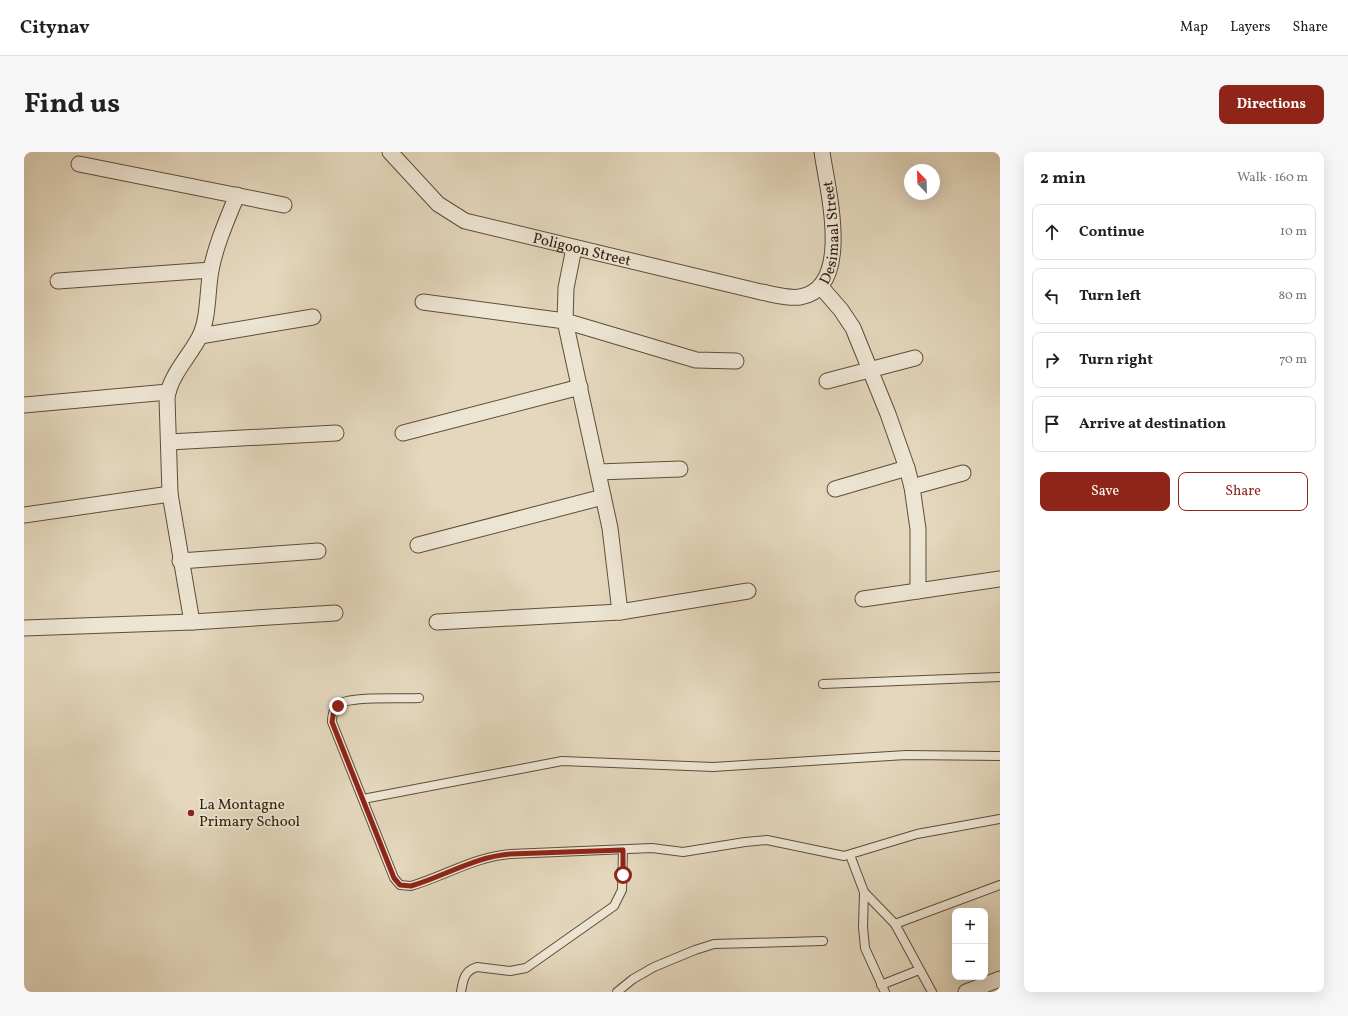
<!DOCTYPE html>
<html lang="en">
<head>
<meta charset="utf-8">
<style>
  body { margin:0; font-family:Vollkorn,serif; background:#f6f6f6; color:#202124 }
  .controls { position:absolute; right:12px; bottom:12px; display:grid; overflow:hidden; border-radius:8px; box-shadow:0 4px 16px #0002 }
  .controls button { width:36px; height:36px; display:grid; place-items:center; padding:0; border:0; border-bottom:1px solid #e0e0e0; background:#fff; color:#202124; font:20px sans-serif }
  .compass { position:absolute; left:880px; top:12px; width:36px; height:36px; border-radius:50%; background:#fff; box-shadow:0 4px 16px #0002; rotate:337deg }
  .stop { position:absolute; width:12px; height:12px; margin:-9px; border:3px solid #8f2418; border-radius:50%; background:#fff }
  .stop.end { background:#8f2418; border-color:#fff; box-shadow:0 1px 4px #0008 }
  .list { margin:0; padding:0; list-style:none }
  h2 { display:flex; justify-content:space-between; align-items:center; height:52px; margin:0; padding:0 16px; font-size:17px }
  h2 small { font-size:13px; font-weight:400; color:#757577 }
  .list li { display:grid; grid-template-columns:26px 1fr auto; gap:12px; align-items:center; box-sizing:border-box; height:56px; margin:0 8px 8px; padding:0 8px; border:1px solid #e0e0e0; border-radius:8px }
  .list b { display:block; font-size:15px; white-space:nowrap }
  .list em { font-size:13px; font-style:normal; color:#757577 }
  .actions { display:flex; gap:8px; padding:12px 16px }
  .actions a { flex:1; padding:9px 0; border:1px solid #8f2418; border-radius:8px; text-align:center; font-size:14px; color:#8f2418 }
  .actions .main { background:#8f2418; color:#fff }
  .icon { flex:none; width:22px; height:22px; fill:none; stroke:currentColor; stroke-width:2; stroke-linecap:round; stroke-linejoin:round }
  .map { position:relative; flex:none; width:976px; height:840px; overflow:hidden; border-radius:8px }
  header { display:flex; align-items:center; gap:24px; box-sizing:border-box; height:56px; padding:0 20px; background:#fff; border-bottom:1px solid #e0e0e0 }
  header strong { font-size:19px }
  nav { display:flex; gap:22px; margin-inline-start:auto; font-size:14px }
  .intro { display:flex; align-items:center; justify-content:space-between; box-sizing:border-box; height:96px; padding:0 24px }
  h1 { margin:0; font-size:28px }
  .button { padding:10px 18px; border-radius:8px; background:#8f2418; color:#fff; font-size:14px; font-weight:700 }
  main { display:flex; gap:24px; padding:0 24px }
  aside { flex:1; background:#fff; border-radius:8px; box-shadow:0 4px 16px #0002 }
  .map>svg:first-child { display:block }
</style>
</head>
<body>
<header>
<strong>Citynav</strong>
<nav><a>Map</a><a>Layers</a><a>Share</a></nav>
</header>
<div class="intro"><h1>Find us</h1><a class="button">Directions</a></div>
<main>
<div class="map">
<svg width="976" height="840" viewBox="0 0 976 840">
  <rect width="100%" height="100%" fill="#e4d7bd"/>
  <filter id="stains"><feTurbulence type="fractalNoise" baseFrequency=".005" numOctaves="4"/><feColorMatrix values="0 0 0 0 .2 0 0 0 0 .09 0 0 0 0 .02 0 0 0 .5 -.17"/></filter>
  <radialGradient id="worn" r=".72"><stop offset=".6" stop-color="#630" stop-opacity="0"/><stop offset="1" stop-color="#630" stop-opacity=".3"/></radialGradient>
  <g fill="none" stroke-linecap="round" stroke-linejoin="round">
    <g stroke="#5e4e38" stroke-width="10">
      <g id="lane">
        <polyline points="799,532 976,525"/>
        <path d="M395 546C378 547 330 544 317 551 310 555 308 562 308 570L370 726 376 733 387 734C421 724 450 705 486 702L628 696 659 700 721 690 743 688 820 704 893 682 976 667"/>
        <polyline points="339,647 538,609 689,615 882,603 976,604"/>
        <polyline points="826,703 840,740 839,775 841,796 861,840"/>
        <polyline points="840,740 871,772 908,840"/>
        <polyline points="871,772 976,733"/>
        <polyline points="857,833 895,818"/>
        <path d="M437 840C439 828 440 819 453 815L486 819 502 816 590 754 598 738 599 698"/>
        <polyline points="593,840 609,827 630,815 671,798 690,792 799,789"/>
      </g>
    </g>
    <g stroke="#5e4e38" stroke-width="17">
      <g id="street">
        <path id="s1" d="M366 0 414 52 441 69 737 140C749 142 763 147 776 145 830 136 803 36 798 0"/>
        <polyline points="55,12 260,53"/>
        <polyline points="550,96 542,136 541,169 586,376 596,460"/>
        <polyline points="34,129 187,118"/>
        <polyline points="797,135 817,158 829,176 864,262 883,316 888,335 894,377 894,439"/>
        <polyline points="399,150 541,169 672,208 712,209"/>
        <polyline points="176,184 289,165"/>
        <polyline points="803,229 891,206"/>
        <polyline points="0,253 144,240"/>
        <polyline points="379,281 556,235"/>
        <polyline points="145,290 312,281"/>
        <polyline points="574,320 656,317"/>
        <polyline points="888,335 939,321"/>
        <polyline points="811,337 883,316"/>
        <polyline points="0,363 146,342"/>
        <polyline points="394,393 579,345"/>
        <polyline points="156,409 294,399"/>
        <polyline points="839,447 976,427"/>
        <path d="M168 470 146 342 143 246C146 223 166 204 176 184 185 165 183 139 187 118 192 92 203 68 213 43"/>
        <polyline points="413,470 596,460 724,439"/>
        <polyline points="0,476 168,470 311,461"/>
        <polyline points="942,840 976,827"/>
      </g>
    </g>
    <use href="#lane" stroke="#ede5d4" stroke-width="8"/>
    <use href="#street" stroke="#ede5d4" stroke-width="15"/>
  </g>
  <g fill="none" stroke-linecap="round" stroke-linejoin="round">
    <path stroke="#8f2418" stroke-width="5" d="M314 554 310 558 308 570 370 726 376 733 387 734C421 724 450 705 486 702L599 698V723"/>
  </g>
  <circle fill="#8f2418" stroke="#ede5d4" stroke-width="1.5" cx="167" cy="661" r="4"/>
  <g text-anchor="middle" stroke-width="3.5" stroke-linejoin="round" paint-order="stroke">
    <g font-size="15" fill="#31210b" stroke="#ede5d4">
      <text dy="5" stroke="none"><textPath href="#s1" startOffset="526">Desimaal Street</textPath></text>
      <text dy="5" stroke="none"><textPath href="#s1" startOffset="223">Poligoon Street</textPath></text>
    </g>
    <g font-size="15" fill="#31210b" stroke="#ede5d4" text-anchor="start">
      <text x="175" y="657">La Montagne<tspan x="175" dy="17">Primary School</tspan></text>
    </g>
  </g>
  <rect width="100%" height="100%" filter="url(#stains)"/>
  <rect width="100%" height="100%" fill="url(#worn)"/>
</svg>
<div class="controls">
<button>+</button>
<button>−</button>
</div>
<svg class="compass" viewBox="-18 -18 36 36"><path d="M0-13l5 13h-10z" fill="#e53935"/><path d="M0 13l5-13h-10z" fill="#757577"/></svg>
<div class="stop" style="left:599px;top:723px"></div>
<div class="stop end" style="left:314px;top:554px"></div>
</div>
<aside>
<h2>2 min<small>Walk · 160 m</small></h2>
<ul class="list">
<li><svg class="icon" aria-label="ahead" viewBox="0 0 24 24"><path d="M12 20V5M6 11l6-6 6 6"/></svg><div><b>Continue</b></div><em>10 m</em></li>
<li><svg class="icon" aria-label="left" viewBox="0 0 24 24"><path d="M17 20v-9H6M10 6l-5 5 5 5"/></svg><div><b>Turn left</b></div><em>80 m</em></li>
<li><svg class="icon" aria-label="right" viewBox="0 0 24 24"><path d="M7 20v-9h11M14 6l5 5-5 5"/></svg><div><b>Turn right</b></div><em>70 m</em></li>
<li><svg class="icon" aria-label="arrive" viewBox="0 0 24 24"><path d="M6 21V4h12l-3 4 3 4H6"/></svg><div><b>Arrive at destination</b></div></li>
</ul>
<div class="actions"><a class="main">Save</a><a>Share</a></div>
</aside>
</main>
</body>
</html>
